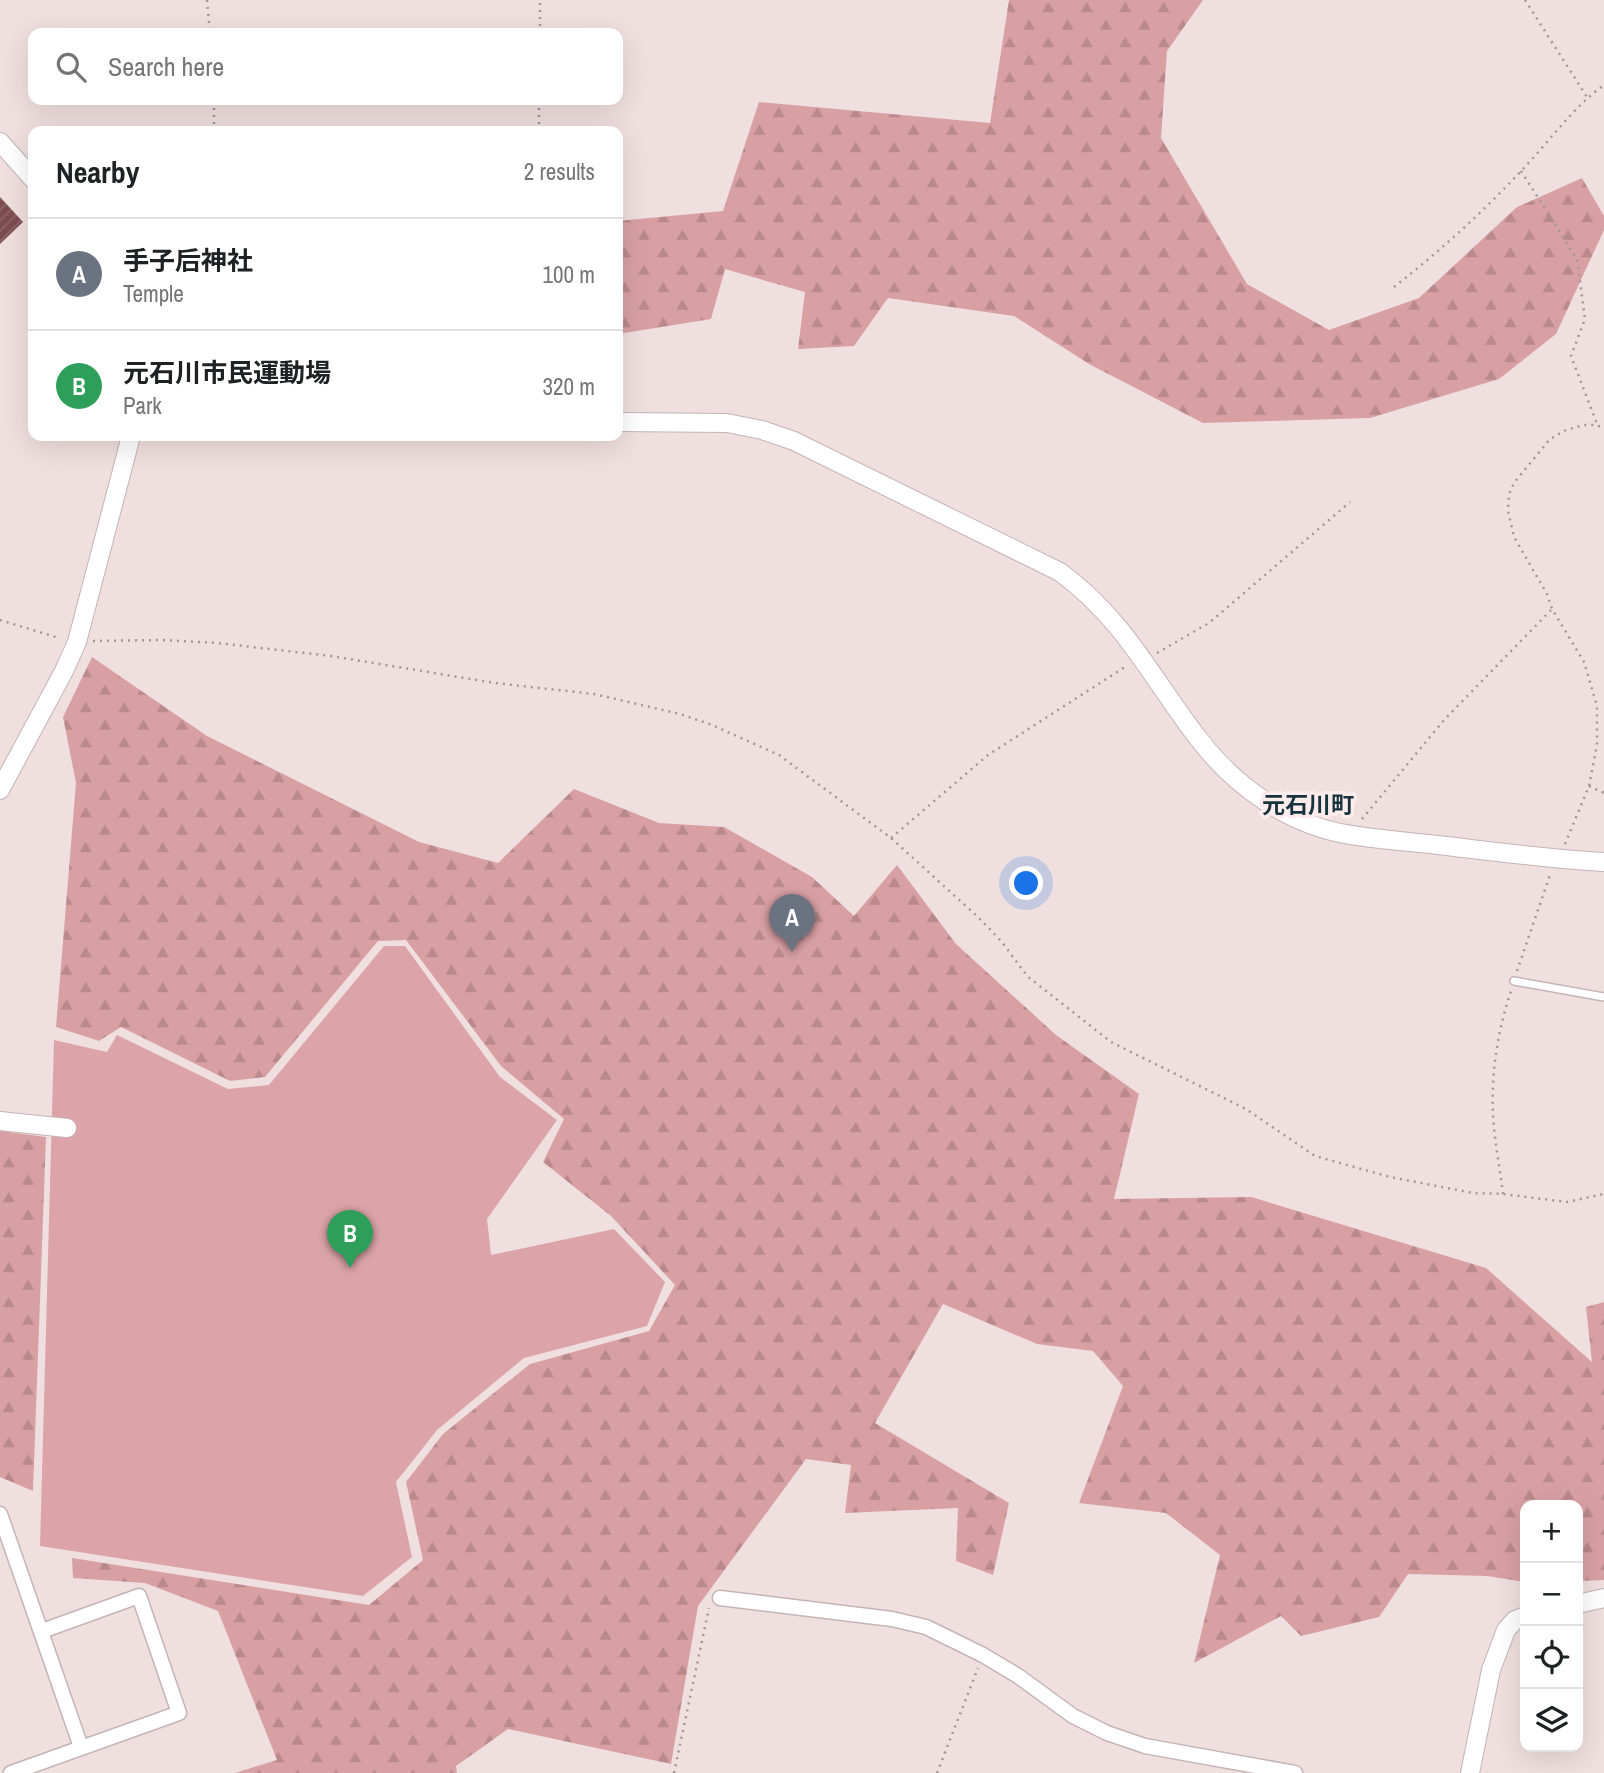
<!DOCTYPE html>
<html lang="en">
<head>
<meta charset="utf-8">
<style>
  body { margin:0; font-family:"Archivo Narrow","Noto Sans JP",sans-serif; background:#f6f6f6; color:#202124 }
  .controls { position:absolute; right:21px; bottom:21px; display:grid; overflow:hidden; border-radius:14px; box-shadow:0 7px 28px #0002 }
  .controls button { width:63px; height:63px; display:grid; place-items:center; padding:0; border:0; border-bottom:2px solid #e0e0e0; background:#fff; color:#202124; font:35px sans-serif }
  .you { position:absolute; left:1027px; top:884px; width:24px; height:24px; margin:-18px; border:5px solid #fff; border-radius:50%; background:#1a73e8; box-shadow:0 0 0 10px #1a73e833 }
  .badge { display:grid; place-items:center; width:46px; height:46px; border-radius:50%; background:#0b8043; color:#fff; font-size:23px; font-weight:700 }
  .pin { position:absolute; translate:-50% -58px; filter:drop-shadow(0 2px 4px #0008) }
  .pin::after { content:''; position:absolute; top:37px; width:24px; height:21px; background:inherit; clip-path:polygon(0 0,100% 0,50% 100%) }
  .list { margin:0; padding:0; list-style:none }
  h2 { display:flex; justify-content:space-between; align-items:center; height:91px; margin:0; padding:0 28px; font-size:30px }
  h2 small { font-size:23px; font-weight:400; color:#757577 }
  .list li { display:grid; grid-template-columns:46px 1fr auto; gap:21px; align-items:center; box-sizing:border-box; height:112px; padding:0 28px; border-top:2px solid #e0e0e0 }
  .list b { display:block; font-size:26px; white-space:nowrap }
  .list p { margin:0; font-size:23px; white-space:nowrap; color:#757577 }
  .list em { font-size:23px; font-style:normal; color:#757577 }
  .icon { flex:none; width:38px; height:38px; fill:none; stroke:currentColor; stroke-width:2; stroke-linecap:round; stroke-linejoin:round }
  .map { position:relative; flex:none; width:1604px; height:1773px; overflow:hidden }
  .search { position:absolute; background:#fff; box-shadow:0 7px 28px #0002; left:28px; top:28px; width:595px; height:77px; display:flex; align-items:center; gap:18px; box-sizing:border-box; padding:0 24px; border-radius:14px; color:#757577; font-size:26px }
  .panel { position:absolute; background:#fff; box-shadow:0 7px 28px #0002; left:28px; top:126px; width:595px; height:315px; border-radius:14px }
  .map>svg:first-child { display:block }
</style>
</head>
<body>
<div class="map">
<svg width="1604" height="1773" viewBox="0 0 1604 1773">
  <defs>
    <pattern id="forest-firs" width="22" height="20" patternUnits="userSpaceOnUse" patternTransform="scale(1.75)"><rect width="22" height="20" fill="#d9a0a4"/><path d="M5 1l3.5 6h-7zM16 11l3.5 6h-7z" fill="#ba898c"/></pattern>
    <pattern id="building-hatch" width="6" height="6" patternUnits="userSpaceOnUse" patternTransform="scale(1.75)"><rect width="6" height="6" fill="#7d4c50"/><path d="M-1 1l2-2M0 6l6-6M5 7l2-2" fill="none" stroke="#8c676a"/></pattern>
  </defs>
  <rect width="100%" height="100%" fill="#f0dfdf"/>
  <g fill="url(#forest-firs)">
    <polygon points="1009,0 1203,0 1167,51 1161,138 1247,284 1329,330 1419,298 1517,207 1582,178 1604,216 1604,230 1556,334 1499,379 1370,418 1203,423 1089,364 1014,316 888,298 854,346 798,349 805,292 725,269 711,319 618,334 618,221 723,211 759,102 990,123"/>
    <polygon points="92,657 207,736 419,842 498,863 574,789 659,823 724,827 812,877 854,916 897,865 956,944 1056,1035 1139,1094 1114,1199 1251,1197 1486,1268 1592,1362 1586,1307 1604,1302 1604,1580 1578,1581 1578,1505 1525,1505 1525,1582 1487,1576 1408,1574 1379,1617 1301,1636 1281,1616 1194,1663 1220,1555 1166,1513 1079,1503 1123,1386 1093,1351 1037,1344 943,1304 875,1423 1009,1503 993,1575 956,1561 958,1508 845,1513 851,1465 806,1459 698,1606 671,1764 508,1729 456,1766 457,1773 235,1773 277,1760 218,1611 145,1583 73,1578 72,1558 369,1605 423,1560 406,1482 443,1434 530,1364 649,1331 675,1285 611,1216 543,1162 564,1119 501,1066 406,940 378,941 265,1077 230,1081 121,1027 99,1041 56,1027 76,783 63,717"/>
    <polygon points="0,1131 46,1137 33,1491 0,1477"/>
  </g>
  <polygon fill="#dca4a8" points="384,946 405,946 500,1077 557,1120 487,1219 491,1255 614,1229 665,1282 647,1326 524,1358 437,1430 396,1482 412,1557 363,1596 40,1546 54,1040 107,1052 117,1035 228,1089 269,1085"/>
  <polygon fill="url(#building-hatch)" points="0,197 23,222 0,244"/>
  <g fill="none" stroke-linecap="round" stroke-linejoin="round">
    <g stroke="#c5b4b5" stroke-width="10">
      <polyline id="service" points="1514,981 1604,997"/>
    </g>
    <g stroke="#c5b4b5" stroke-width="17">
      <g id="minor">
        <polyline points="0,1514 81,1747"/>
        <polyline points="720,1598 892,1619 926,1627 983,1655 1018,1676 1073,1716 1107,1733 1145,1746 1295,1773"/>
        <polyline points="11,1773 179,1713 139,1596 42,1631"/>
      </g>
    </g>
    <g stroke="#c5b4b5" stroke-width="20">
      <g id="tertiary">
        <polyline points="0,142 33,179"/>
        <path d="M618 422 727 423 762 430 794 441 1060 572C1126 621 1150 676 1198 738 1234 786 1290 826 1351 835 1382 840 1414 842 1446 846 1498 852 1551 859 1604 862"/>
        <polyline points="0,790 64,671 77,642 131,436"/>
        <polyline points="0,1121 67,1128"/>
        <polyline points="1578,1604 1604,1598"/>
        <polyline points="1470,1773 1491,1670 1506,1630 1515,1620 1525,1616"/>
      </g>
    </g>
    <g stroke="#a39696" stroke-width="2.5" stroke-dasharray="2 5" stroke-linecap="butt">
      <polyline points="207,0 210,33"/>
      <polyline points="1525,0 1587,97"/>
      <polyline points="540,33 540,0"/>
      <polyline points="214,131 214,100"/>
      <polyline points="539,131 539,100"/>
      <polyline points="1521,171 1577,259 1585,319 1571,356 1597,424"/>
      <path d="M1394 287C1440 251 1483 212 1522 170 1549 142 1572 108 1604 85"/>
      <polyline points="0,620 59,638"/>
      <polyline points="93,641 161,640 217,643 331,656 495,683 594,694 680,714 712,725 779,755 891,838 978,917 1002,942 1027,976 1111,1042 1246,1109 1315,1156 1390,1177 1473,1193 1503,1194 1567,1202 1604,1194"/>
      <polyline points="1157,653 1209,623 1350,502"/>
      <polyline points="1589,786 1604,793"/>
      <polyline points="1362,819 1444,720 1552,609"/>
      <polyline points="891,838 988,755 1125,667"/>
      <polyline points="1565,844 1589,786 1597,745 1597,706 1584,662 1552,609 1547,594 1514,537 1508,511 1509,494 1514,483 1550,439 1566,430 1584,425 1597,425 1604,429"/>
      <polyline points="1517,971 1550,875"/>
      <path d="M1503 1194C1500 1167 1494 1140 1493 1113 1491 1072 1498 1030 1511 991"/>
      <polyline points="674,1773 709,1608"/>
      <polyline points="937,1773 978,1668"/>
    </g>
    <use href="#service" stroke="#fff" stroke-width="7"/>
    <use href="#minor" stroke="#fff" stroke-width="14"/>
    <use href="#tertiary" stroke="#fff" stroke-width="18"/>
  </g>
  <g text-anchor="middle" stroke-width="7" stroke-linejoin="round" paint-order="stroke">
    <g font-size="23" font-weight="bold" fill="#15323d" stroke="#feeced">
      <text x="1308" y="813">元石川町</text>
    </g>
  </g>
</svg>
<div class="controls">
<button>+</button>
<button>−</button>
<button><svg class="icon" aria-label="locate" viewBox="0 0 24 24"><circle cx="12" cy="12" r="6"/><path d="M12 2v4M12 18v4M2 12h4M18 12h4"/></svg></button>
<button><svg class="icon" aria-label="layers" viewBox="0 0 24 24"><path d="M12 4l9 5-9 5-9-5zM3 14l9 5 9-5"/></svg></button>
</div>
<div class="you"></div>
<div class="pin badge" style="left:792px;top:952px;background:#6b7280">A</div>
<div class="pin badge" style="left:350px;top:1268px;background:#2e9e5b">B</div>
<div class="search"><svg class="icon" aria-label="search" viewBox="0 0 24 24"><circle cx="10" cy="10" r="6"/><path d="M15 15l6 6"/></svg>Search here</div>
<section class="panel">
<h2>Nearby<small>2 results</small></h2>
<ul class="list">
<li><span class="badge" style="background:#6b7280">A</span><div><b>手子后神社</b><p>Temple</p></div><em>100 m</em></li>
<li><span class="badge" style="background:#2e9e5b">B</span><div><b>元石川市民運動場</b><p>Park</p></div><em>320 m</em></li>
</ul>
</section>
</div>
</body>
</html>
